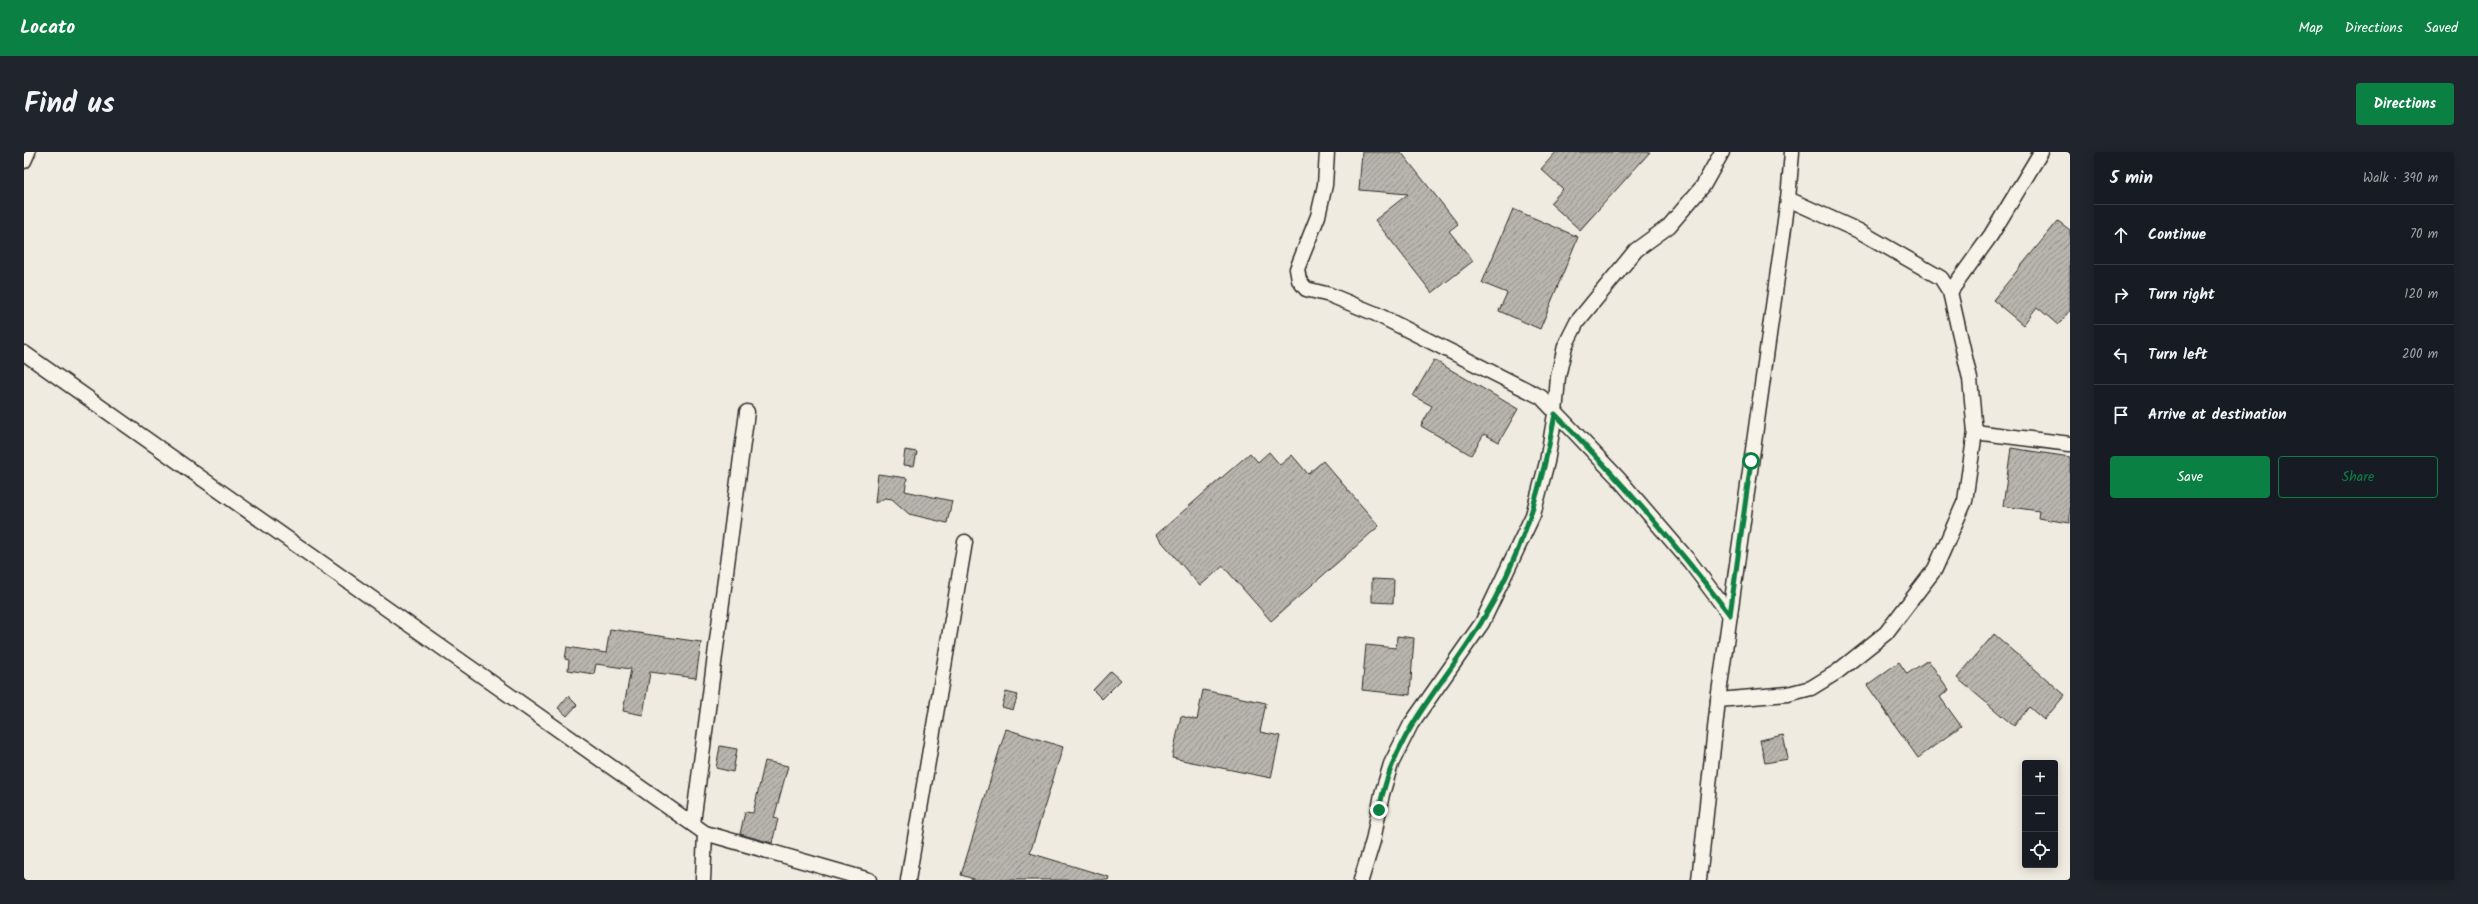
<!DOCTYPE html>
<html lang="en">
<head>
<meta charset="utf-8">
<style>
  body { margin:0; font-family:Kalam,sans-serif; background:#20242c; color:#f1f3f6 }
  .controls { position:absolute; right:12px; bottom:12px; display:grid; overflow:hidden; border-radius:4px; box-shadow:0 2px 10px #0003 }
  .controls button { width:36px; height:36px; display:grid; place-items:center; padding:0; border:0; border-bottom:1px solid #363941; background:#171b24; color:#f1f3f6; font:20px sans-serif }
  .stop { position:absolute; width:12px; height:12px; margin:-9px; border:3px solid #0b8043; border-radius:50%; background:#fff }
  .stop.end { background:#0b8043; border-color:#fff; box-shadow:0 1px 4px #0008 }
  .list { margin:0; padding:0; list-style:none }
  h2 { display:flex; justify-content:space-between; align-items:center; height:52px; margin:0; padding:0 16px; font-size:17px }
  h2 small { font-size:13px; font-weight:400; color:#9ea1a6 }
  .list li { display:grid; grid-template-columns:26px 1fr auto; gap:12px; align-items:center; box-sizing:border-box; height:60px; padding:0 16px; border-top:1px solid #363941 }
  .list b { display:block; font-size:15px; white-space:nowrap }
  .list em { font-size:13px; font-style:normal; color:#9ea1a6 }
  .actions { display:flex; gap:8px; padding:12px 16px }
  .actions a { flex:1; padding:9px 0; border:1px solid #0b8043; border-radius:4px; text-align:center; font-size:14px; color:#0b8043 }
  .actions .main { background:#0b8043; color:#fff }
  .icon { flex:none; width:22px; height:22px; fill:none; stroke:currentColor; stroke-width:2; stroke-linecap:round; stroke-linejoin:round }
  .map { position:relative; flex:none; width:2046px; height:728px; overflow:hidden; border-radius:4px }
  header { display:flex; align-items:center; gap:24px; box-sizing:border-box; height:56px; padding:0 20px; background:#0b8043; color:#fff }
  header strong { font-size:19px }
  nav { display:flex; gap:22px; margin-inline-start:auto; font-size:14px }
  .intro { display:flex; align-items:center; justify-content:space-between; box-sizing:border-box; height:96px; padding:0 24px }
  h1 { margin:0; font-size:28px }
  .button { padding:10px 18px; border-radius:4px; background:#0b8043; color:#fff; font-size:14px; font-weight:700 }
  main { display:flex; gap:24px; padding:0 24px }
  aside { flex:1; background:#171b24; border-radius:4px; box-shadow:0 2px 10px #0003 }
  .map>svg:first-child { display:block }
</style>
</head>
<body>
<header>
<strong>Locato</strong>
<nav><a>Map</a><a>Directions</a><a>Saved</a></nav>
</header>
<div class="intro"><h1>Find us</h1><a class="button">Directions</a></div>
<main>
<div class="map">
<svg width="2046" height="728" viewBox="0 0 2046 728">
  <defs>
    <pattern id="building-hatch" width="6" height="6" patternUnits="userSpaceOnUse"><rect width="6" height="6" fill="#b8b5ae"/><path d="M-1 1l2-2M0 6l6-6M5 7l2-2" fill="none" stroke="#96938e"/></pattern>
  </defs>
  <rect width="100%" height="100%" fill="#efebe0"/>
  <filter id="ink" filterUnits="userSpaceOnUse"><feTurbulence type="fractalNoise" baseFrequency=".025" numOctaves="2"/><feDisplacementMap in="SourceGraphic" scale="8" xChannelSelector="R" yChannelSelector="G"/><feConvolveMatrix kernelMatrix="1 2 1 2 8 2 1 2 1" color-interpolation-filters="sRGB"/></filter>
  <g filter="url(#ink)">
    <g fill="url(#building-hatch)" stroke="#2b2b2b">
      <polygon points="1338,0 1377,0 1434,72 1425,79 1449,109 1408,141 1351,68 1384,42 1335,38"/>
      <polygon points="1532,0 1626,0 1556,78 1526,51 1539,37 1517,17"/>
      <polygon points="1489,57 1554,85 1516,177 1475,159 1483,141 1458,131"/>
      <polygon points="2034,69 2046,78 2046,158 2034,173 2013,155 1999,173 1969,148"/>
      <polygon points="1410,208 1494,257 1475,290 1460,282 1447,303 1397,274 1408,254 1389,244"/>
      <polygon points="1987,296 2046,305 2046,371 2014,366 2015,359 1979,354"/>
      <polygon points="881,298 893,300 890,314 879,313"/>
      <polygon points="1245,300 1256,313 1268,303 1284,322 1299,309 1355,374 1247,469 1199,414 1176,434 1132,383 1226,301 1234,310"/>
      <polygon points="854,322 883,326 881,339 928,349 923,371 885,362 868,347 861,346 851,351"/>
      <polygon points="1348,427 1370,428 1369,451 1348,450"/>
      <polygon points="586,477 677,490 672,526 626,520 619,563 599,559 607,517 572,512 570,522 544,518 545,508 541,507 543,495 582,501"/>
      <polygon points="1970,482 2041,543 2020,568 2005,555 1990,574 1933,526"/>
      <polygon points="1373,484 1390,486 1386,543 1338,538 1342,493 1372,496"/>
      <polygon points="1904,508 1925,538 1916,545 1937,574 1894,606 1843,533 1875,510 1883,522"/>
      <polygon points="1087,519 1097,528 1078,547 1069,538"/>
      <polygon points="1179,538 1242,551 1236,580 1256,584 1247,626 1148,606 1157,564 1173,568"/>
      <polygon points="982,540 994,543 989,558 978,555"/>
      <polygon points="544,544 553,553 543,564 534,556"/>
      <polygon points="982,577 1039,595 1006,701 1085,725 1084,728 953,728 937,723"/>
      <polygon points="1759,583 1764,607 1741,611 1736,588"/>
      <polygon points="696,594 713,597 709,620 692,616"/>
      <polygon points="741,609 764,614 750,666 754,667 748,691 716,682 721,660 729,661"/>
    </g>
    <g fill="none" stroke-linecap="round" stroke-linejoin="round">
      <g stroke="#2b2b2b" stroke-width="17">
        <g id="minor">
          <polyline points="1303,0 1301,33 1294,64 1273,117 1275,128 1282,137 1306,143 1352,162 1517,245 1594,326 1666,410 1706,463"/>
          <polyline points="0,9 4,0"/>
          <polyline points="1926,140 1967,83 2017,0"/>
          <polyline points="0,201 681,681 845,728"/>
          <polyline points="1951,280 2046,292"/>
          <polyline points="1694,548 1764,542 1787,536 1813,520 1862,481 1911,417 1941,349 1951,280 1946,227 1926,140 1917,126 1835,79 1764,47"/>
          <polyline points="669,671 723,260"/>
          <polyline points="679,728 681,681"/>
          <polyline points="884,728 941,390"/>
          <polyline points="1337,728 1349,689 1358,642 1367,612 1387,572 1458,471 1509,363 1523,310 1531,262 1534,225 1541,194 1553,170 1612,98 1645,74 1679,34 1698,0"/>
          <polyline points="1675,728 1694,548 1764,47 1768,0"/>
        </g>
      </g>
      <use href="#minor" stroke="#f7f3e8" stroke-width="14"/>
    </g>
  </g>
  <g fill="none" stroke-linecap="round" stroke-linejoin="round" filter="url(#ink)">
    <path stroke="#0b8043" stroke-width="5" d="M1355 658C1370 579 1417 537 1457 471 1497 406 1518 336 1531 262 1595 326 1651 391 1706 463L1727 309"/>
  </g>
</svg>
<div class="controls">
<button>+</button>
<button>−</button>
<button><svg class="icon" aria-label="locate" viewBox="0 0 24 24"><circle cx="12" cy="12" r="6"/><path d="M12 2v4M12 18v4M2 12h4M18 12h4"/></svg></button>
</div>
<div class="stop" style="left:1727px;top:309px"></div>
<div class="stop end" style="left:1355px;top:658px"></div>
</div>
<aside>
<h2>5 min<small>Walk · 390 m</small></h2>
<ul class="list">
<li><svg class="icon" aria-label="ahead" viewBox="0 0 24 24"><path d="M12 20V5M6 11l6-6 6 6"/></svg><div><b>Continue</b></div><em>70 m</em></li>
<li><svg class="icon" aria-label="right" viewBox="0 0 24 24"><path d="M7 20v-9h11M14 6l5 5-5 5"/></svg><div><b>Turn right</b></div><em>120 m</em></li>
<li><svg class="icon" aria-label="left" viewBox="0 0 24 24"><path d="M17 20v-9H6M10 6l-5 5 5 5"/></svg><div><b>Turn left</b></div><em>200 m</em></li>
<li><svg class="icon" aria-label="arrive" viewBox="0 0 24 24"><path d="M6 21V4h12l-3 4 3 4H6"/></svg><div><b>Arrive at destination</b></div></li>
</ul>
<div class="actions"><a class="main">Save</a><a>Share</a></div>
</aside>
</main>
</body>
</html>
